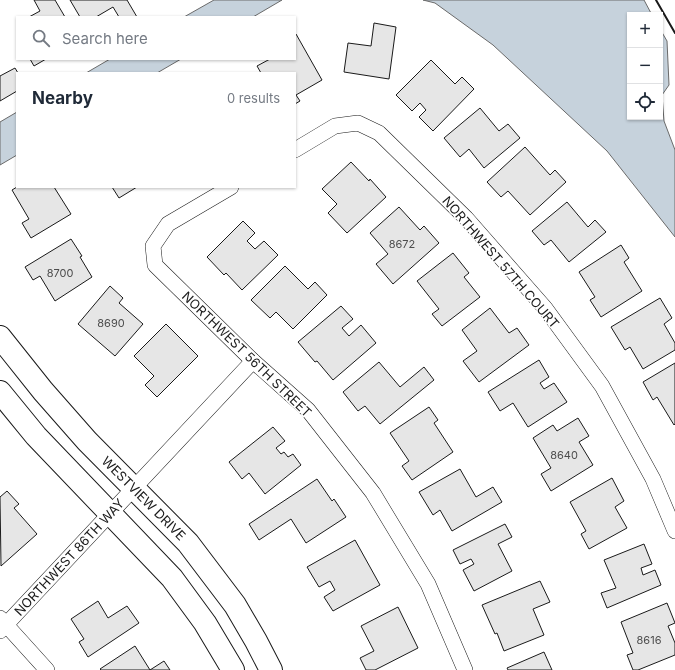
<!DOCTYPE html>
<html lang="en">
<head>
<meta charset="utf-8">
<style>
  body { margin:0; font-family:Inter,sans-serif; background:#f6f6f7; color:#1f2937 }
  .controls { position:absolute; right:12px; top:12px; display:grid; overflow:hidden; border-radius:0px; box-shadow:0 1px 3px #0004 }
  .controls button { width:36px; height:36px; display:grid; place-items:center; padding:0; border:0; border-bottom:1px solid #e0e1e3; background:#fff; color:#1f2937; font:20px sans-serif }
  .list { margin:0; padding:0; list-style:none }
  h2 { display:flex; justify-content:space-between; align-items:center; height:52px; margin:0; padding:0 16px; font-size:17px }
  h2 small { font-size:13px; font-weight:400; color:#747a83 }
  .icon { flex:none; width:22px; height:22px; fill:none; stroke:currentColor; stroke-width:2; stroke-linecap:round; stroke-linejoin:round }
  .map { position:relative; flex:none; width:675px; height:670px; overflow:hidden }
  .search { position:absolute; background:#fff; box-shadow:0 1px 3px #0004; left:16px; top:16px; width:280px; height:44px; display:flex; align-items:center; gap:10px; box-sizing:border-box; padding:0 14px; border-radius:0px; color:#747a83; font-size:15px }
  .panel { position:absolute; background:#fff; box-shadow:0 1px 3px #0004; left:16px; top:72px; width:280px; height:116px; border-radius:0px }
  .map>svg:first-child { display:block }
</style>
</head>
<body>
<div class="map">
<svg width="675" height="670" viewBox="0 0 675 670">
  <rect width="100%" height="100%" fill="#fff"/>
  <g fill="#c6d2dc" stroke="#6a6a6a">
    <polygon points="214,0 282,0 253,17 184,17"/>
    <polygon points="423,0 644,0 652,15 630,15 630,117 660,117 660,29 667,41 669,85 662,95 664,121 675,150 675,237 607,151 493,45 435,3"/>
    <polygon points="110,59 181,59 157,73 86,73"/>
    <polygon points="17,112 17,155 0,165 0,122"/>
  </g>
  <g fill="#e6e6e6" stroke="#1a1a1a">
    <polygon points="34,0 55,0 65,17 29,17 40,11"/>
    <polygon points="70,0 127,0 137,17 119,17 113,7 96,17 80,17"/>
    <polygon points="374,23 396,27 389,79 344,72 348,43 371,46"/>
    <polygon points="295,34 296,34 322,80 296,95 300,101 295,104 295,73 261,73 257,66 270,59 295,59"/>
    <polygon points="30,59 46,59 34,66"/>
    <polygon points="431,60 455,84 462,77 474,89 433,131 419,117 426,110 420,103 412,111 396,95"/>
    <polygon points="15,68 18,73 17,91 0,101 0,76"/>
    <polygon points="480,108 499,131 508,124 520,138 484,168 469,149 460,157 444,138"/>
    <polygon points="525,147 550,175 555,170 566,182 530,215 508,191 501,197 487,182"/>
    <polygon points="351,162 369,181 370,179 386,197 347,233 328,213 337,204 322,189"/>
    <polygon points="17,187 54,187 71,214 31,238 22,223 29,219 12,190"/>
    <polygon points="112,187 137,187 119,198"/>
    <polygon points="567,202 588,227 595,220 606,232 569,262 551,240 544,245 532,231"/>
    <polygon points="399,207 420,230 424,226 439,243 393,284 376,264 388,254 370,233"/>
    <polygon points="243,221 255,233 247,241 255,249 264,241 278,255 242,290 226,273 224,275 207,257"/>
    <polygon points="71,239 82,256 80,257 92,277 55,301 40,276 33,280 25,267"/>
    <polygon points="621,245 629,258 624,262 642,291 601,317 590,300 595,297 579,272"/>
    <polygon points="453,253 469,273 464,277 480,297 442,326 432,314 439,309 417,281"/>
    <polygon points="285,266 308,289 315,282 327,295 293,329 276,312 270,318 251,300"/>
    <polygon points="110,286 123,298 119,303 143,324 115,356 78,324"/>
    <polygon points="660,298 672,318 664,324 675,343 675,350 643,369 630,347 625,350 611,327"/>
    <polygon points="341,306 353,319 342,328 349,336 361,325 376,343 333,380 317,361 315,362 298,342"/>
    <polygon points="490,308 509,333 517,328 529,345 479,382 463,361 477,351 462,330"/>
    <polygon points="166,324 198,356 157,397 145,385 154,376 134,356"/>
    <polygon points="539,360 549,377 540,383 544,389 554,383 567,402 528,427 513,403 500,411 488,392"/>
    <polygon points="379,362 400,387 424,367 434,380 380,424 365,406 358,411 343,392"/>
    <polygon points="675,363 675,424 674,425 657,397 653,400 643,382"/>
    <polygon points="429,407 438,420 434,423 453,452 412,480 402,466 409,461 390,433"/>
    <polygon points="578,418 589,436 579,442 593,465 551,491 541,474 551,468 533,438 553,425 557,431"/>
    <polygon points="273,427 285,441 276,448 281,454 284,452 288,457 293,454 301,465 265,494 249,473 242,479 229,462"/>
    <polygon points="460,469 476,497 493,487 502,502 452,531 440,510 433,515 419,492"/>
    <polygon points="612,478 624,501 615,507 627,528 589,549 581,534 586,531 570,502"/>
    <polygon points="317,479 332,501 334,499 346,517 306,543 291,519 259,540 249,524"/>
    <polygon points="7,491 19,504 14,508 37,534 1,566 0,497"/>
    <polygon points="505,524 512,537 498,544 512,571 474,591 463,570 474,564 471,559 460,564 453,550"/>
    <polygon points="355,540 380,585 333,611 324,597 335,590 330,581 319,587 307,567"/>
    <polygon points="644,544 652,564 641,568 643,575 655,570 661,585 607,608 601,593 616,588 604,560"/>
    <polygon points="540,581 550,602 533,609 544,635 504,651 497,633 495,634 482,605"/>
    <polygon points="98,601 108,618 127,606 139,623 88,657 79,642 84,639 71,619"/>
    <polygon points="667,603 675,623 668,626 675,643 675,655 638,670 633,670 627,655 633,653 621,622"/>
    <polygon points="398,607 418,648 375,670 366,670 360,658 374,651 361,626"/>
    <polygon points="135,646 150,670 101,670 100,669"/>
    <polygon points="544,652 552,670 508,670 507,668"/>
    <polygon points="164,661 170,670 150,670"/>
  </g>
  <g fill="none" stroke-linecap="round" stroke-linejoin="round">
    <g stroke="#1a1a1a" stroke-width="16">
      <g id="street">
        <polyline points="295,150 335,126 358,123 379,133 466,218 545,308 602,386 653,479 675,531"/>
        <polyline points="231,187 168,224 153,246 155,265 253,361 308,410 373,493 428,584 465,670"/>
        <polyline points="0,618 47,670"/>
        <polyline points="0,631 253,361"/>
      </g>
    </g>
    <g stroke="#1a1a1a" stroke-width="24">
      <g id="secondary">
        <polyline points="0,337 43,391 87,441 188,543 235,605 256,641 271,670"/>
        <polyline points="0,392 36,436 172,578 205,623 233,670"/>
      </g>
    </g>
    <use href="#street" stroke="#fff" stroke-width="15"/>
    <use href="#secondary" stroke="#fff" stroke-width="22"/>
    <polyline stroke="#1a1a1a" stroke-width="2" points="656,0 675,33"/>
  </g>
  <g text-anchor="middle" stroke-width="3" stroke-linejoin="round" paint-order="stroke">
    <g font-size="11" fill="#4d4d4d">
      <text x="402" y="248">8672</text>
      <text x="60" y="277">8700</text>
      <text x="111" y="327">8690</text>
      <text x="564" y="459">8640</text>
      <text x="649" y="644">8616</text>
    </g>
    <g font-size="13" fill="#1a1a1a" stroke="#fff">
      <text transform="translate(501 262) rotate(49)" y="5">NORTHWEST 57TH COURT</text>
      <text transform="translate(247 354) rotate(44)" y="5">NORTHWEST 56TH STREET</text>
      <text transform="translate(144 498) rotate(45)" y="5">WESTVIEW DRIVE</text>
      <text transform="translate(69 557) rotate(-47)" y="5">NORTHWEST 86TH WAY</text>
    </g>
  </g>
</svg>
<div class="controls">
<button>+</button>
<button>−</button>
<button><svg class="icon" aria-label="locate" viewBox="0 0 24 24"><circle cx="12" cy="12" r="6"/><path d="M12 2v4M12 18v4M2 12h4M18 12h4"/></svg></button>
</div>
<div class="search"><svg class="icon" aria-label="search" viewBox="0 0 24 24"><circle cx="10" cy="10" r="6"/><path d="M15 15l6 6"/></svg>Search here</div>
<section class="panel">
<h2>Nearby<small>0 results</small></h2>
<ul class="list">
</ul>
</section>
</div>
</body>
</html>
